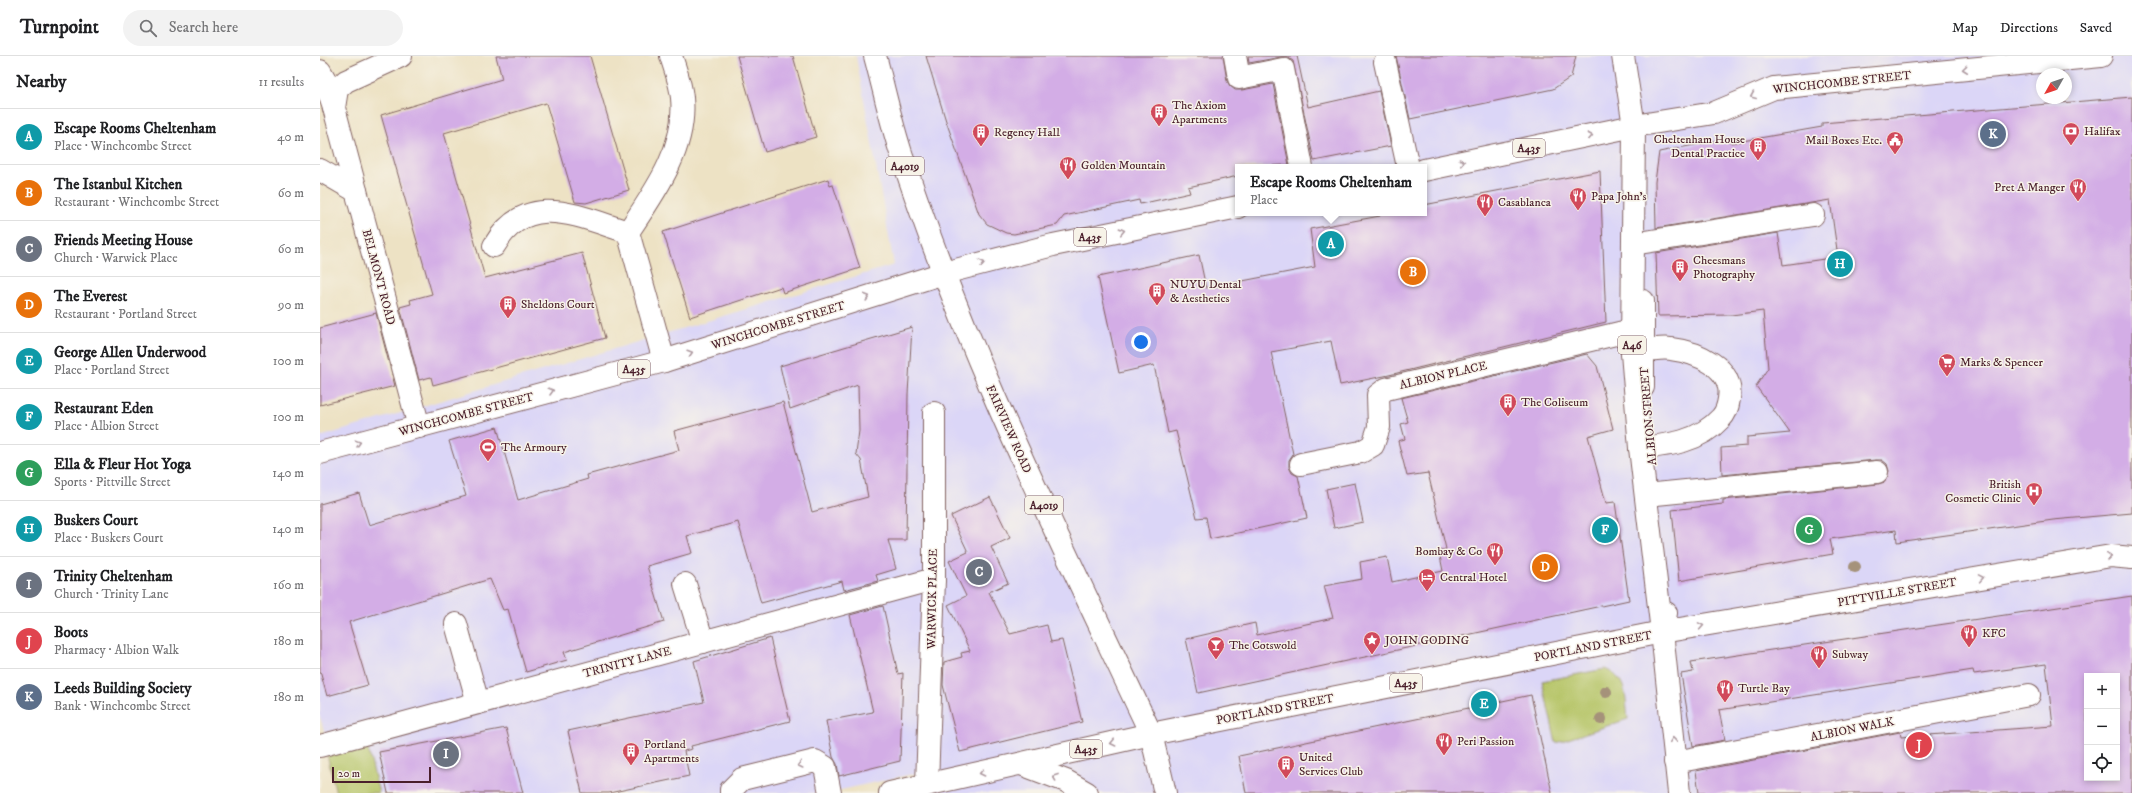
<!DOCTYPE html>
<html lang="en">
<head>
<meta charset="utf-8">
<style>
  body { margin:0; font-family:"IM FELL DW Pica",serif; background:#f2f2f2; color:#202124 }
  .controls { position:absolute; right:12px; bottom:12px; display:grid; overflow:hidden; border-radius:0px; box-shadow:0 2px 6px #0003 }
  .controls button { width:36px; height:36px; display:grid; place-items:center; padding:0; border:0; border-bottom:1px solid #e0e0e0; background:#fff; color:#202124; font:20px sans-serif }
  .compass { position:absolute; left:1716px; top:12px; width:36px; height:36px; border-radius:50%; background:#fff; box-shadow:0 2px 6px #0003; rotate:230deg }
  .scale { position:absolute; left:12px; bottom:10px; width:99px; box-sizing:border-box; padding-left:4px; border:2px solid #4a1f2b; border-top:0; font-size:11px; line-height:14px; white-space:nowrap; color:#4a1f2b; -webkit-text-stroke:3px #f7f3e8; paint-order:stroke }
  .you { position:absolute; left:821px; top:286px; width:14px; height:14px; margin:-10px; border:3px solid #fff; border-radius:50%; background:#1a73e8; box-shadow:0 0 0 6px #1a73e833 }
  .badge { display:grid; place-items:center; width:26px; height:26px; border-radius:50%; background:#111827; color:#fff; font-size:13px; font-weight:700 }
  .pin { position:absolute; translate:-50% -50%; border:2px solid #fff; box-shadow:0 1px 4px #0006 }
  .popup { position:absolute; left:915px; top:108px; width:192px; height:52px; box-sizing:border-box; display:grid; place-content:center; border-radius:0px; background:#fff; filter:drop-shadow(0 1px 3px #0005); font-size:13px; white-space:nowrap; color:#757577 }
  .popup b { font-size:15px; color:#202124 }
  .popup::after { content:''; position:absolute; left:50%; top:100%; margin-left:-8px; border:8px solid transparent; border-top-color:#fff }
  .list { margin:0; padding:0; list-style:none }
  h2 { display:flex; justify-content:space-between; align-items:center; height:52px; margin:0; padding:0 16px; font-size:17px }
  h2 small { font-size:13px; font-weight:400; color:#757577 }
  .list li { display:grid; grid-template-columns:26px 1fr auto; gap:12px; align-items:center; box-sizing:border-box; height:56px; padding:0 16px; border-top:1px solid #e0e0e0 }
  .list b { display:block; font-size:15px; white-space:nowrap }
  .list p { margin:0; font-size:13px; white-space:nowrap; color:#757577 }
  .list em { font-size:13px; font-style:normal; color:#757577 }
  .icon { flex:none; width:22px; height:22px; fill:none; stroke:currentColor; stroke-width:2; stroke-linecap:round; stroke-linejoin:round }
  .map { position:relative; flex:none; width:1812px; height:737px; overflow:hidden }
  header { display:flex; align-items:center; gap:24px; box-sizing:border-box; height:56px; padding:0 20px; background:#fff; border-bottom:1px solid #e0e0e0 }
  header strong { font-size:19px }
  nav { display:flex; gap:22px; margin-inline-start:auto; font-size:14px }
  .search { width:280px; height:36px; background:#f2f2f2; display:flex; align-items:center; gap:10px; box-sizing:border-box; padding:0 14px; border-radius:22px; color:#757577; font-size:15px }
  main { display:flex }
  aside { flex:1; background:#fff }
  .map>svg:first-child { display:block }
</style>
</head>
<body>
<header>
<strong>Turnpoint</strong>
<div class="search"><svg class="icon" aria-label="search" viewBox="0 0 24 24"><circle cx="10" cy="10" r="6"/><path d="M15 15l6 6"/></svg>Search here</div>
<nav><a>Map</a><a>Directions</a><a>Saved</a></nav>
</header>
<main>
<aside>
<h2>Nearby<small>11 results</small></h2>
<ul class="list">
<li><span class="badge" style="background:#0f9aa8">A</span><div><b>Escape Rooms Cheltenham</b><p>Place · Winchcombe Street</p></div><em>40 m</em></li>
<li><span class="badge" style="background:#e8710a">B</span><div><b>The Istanbul Kitchen</b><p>Restaurant · Winchcombe Street</p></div><em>60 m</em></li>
<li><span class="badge" style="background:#6b7280">C</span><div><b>Friends Meeting House</b><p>Church · Warwick Place</p></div><em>60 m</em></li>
<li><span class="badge" style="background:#e8710a">D</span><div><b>The Everest</b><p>Restaurant · Portland Street</p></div><em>90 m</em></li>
<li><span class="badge" style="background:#0f9aa8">E</span><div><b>George Allen Underwood</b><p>Place · Portland Street</p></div><em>100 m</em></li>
<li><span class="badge" style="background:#0f9aa8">F</span><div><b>Restaurant Eden</b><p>Place · Albion Street</p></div><em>100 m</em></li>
<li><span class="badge" style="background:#2e9e5b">G</span><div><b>Ella &amp; Fleur Hot Yoga</b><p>Sports · Pittville Street</p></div><em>140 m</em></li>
<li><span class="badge" style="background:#0f9aa8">H</span><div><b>Buskers Court</b><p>Place · Buskers Court</p></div><em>140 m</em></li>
<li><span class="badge" style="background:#6b7280">I</span><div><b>Trinity Cheltenham</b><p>Church · Trinity Lane</p></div><em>160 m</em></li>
<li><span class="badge" style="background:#e0444e">J</span><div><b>Boots</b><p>Pharmacy · Albion Walk</p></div><em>180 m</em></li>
<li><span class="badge" style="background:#5c6f8a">K</span><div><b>Leeds Building Society</b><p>Bank · Winchcombe Street</p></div><em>180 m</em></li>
</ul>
</aside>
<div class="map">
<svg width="1812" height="737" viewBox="0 0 1812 737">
  <rect width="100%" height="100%" fill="#f7f3e8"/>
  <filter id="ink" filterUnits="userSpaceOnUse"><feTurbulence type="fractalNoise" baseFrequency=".025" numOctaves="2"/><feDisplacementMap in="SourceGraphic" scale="8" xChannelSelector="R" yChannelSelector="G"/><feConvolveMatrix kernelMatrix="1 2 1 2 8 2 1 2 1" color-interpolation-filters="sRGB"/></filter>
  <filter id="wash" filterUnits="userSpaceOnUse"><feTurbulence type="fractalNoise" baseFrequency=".012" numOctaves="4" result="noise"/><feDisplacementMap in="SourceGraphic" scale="16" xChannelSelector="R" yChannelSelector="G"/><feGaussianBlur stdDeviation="0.9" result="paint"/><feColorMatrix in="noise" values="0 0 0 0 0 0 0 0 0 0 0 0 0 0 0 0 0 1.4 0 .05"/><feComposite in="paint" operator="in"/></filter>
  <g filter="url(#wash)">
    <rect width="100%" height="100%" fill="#ede2c4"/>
    <path fill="#dbd6f7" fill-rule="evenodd" d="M536 0H1812V737H601L597 717 507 737H23L0 661V381L574 209ZM1722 18H1746V42H1722ZM918 111H1104V157H918ZM1767 620H1797V722H1767Z"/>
    <g fill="#b6c568" stroke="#80724a">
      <path d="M1285 613C1308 623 1305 640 1308 663L1236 687 1222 625Z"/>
      <polygon points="47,689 59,737 16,737 7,698"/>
    </g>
    <g id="blocks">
      <g fill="#d3ade6" fill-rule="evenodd">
        <polygon points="176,0 270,0 309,134 266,147 255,146 226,47 124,77 165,222 262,197 285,282 113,329 111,321 99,324 80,251 91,248 90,244 112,238 61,59 182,23"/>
        <polygon points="417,0 473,0 496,81 445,96"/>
        <polygon points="606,0 903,0 907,25 910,30 915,34 922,34 953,28 969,109 918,111 918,120 868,131 870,137 820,148 819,144 744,160 737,169 694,178 686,177 667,168 659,158 626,65"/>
        <polygon points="928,0 977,0 988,51 1059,35 1071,90 994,105 973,5 967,1 961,1 929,7"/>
        <polygon points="1076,0 1256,0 1251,21 1233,33 1090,63"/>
        <polygon points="1812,41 1812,457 1733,464 1577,486 1576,474 1510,483 1513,498 1359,525 1352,454 1403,448 1403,444 1558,428 1565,426 1569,415 1567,408 1562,404 1556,404 1402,419 1401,392 1427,390 1427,381 1470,377 1436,330 1448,312 1443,255 1411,259 1338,260 1336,197 1458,177 1463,209 1518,201 1510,144 1336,172 1335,126 1339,96 1410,82 1411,87 1502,71 1502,67"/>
        <polygon points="1280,115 1286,266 1069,319 1020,329 1011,285 951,296 973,398 969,404 969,411 972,417 978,420 987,462 890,483 886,461 877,462 856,375 848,377 834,309 799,317 778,221 879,199 886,232 995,211 990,173 1060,160 1060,157 1104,157 1104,149"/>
        <polygon points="508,123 510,130 513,129 540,212 463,237 461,231 370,261 343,176"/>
        <polygon points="56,257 75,330 0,349 0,272"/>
        <polygon points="592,271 588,338 586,484 568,484 576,513 556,519 558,525 524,534 522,525 441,547 418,466 367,480 372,497 327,510 344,566 244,596 247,604 206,616 188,553 183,554 170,523 29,566 48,629 7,640 0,615 0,448 39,437 49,469 146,440 129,385 177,371 198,444 268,423 267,419 359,394 354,375 463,346 492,456 548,441 541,404 536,398 539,375 538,329 470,353 460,310"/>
        <polygon points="1267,298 1277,310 1293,373 1268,380 1286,447 1295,446 1309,544 878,637 866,583 935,567 937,579 1013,562 1004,530 1042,523 1040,506 1067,501 1072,526 1123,515 1119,495 1126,493 1108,417 1087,420 1078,385 1085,383 1081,368 1088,366 1081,342"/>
        <polygon points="1035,427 1043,466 1014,472 1006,433"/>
        <polygon points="670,441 690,482 671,491 688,527 669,536 690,578 727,569 731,586 742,584 762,666 640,696 623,629 624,606 642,601 641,597 650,595 628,549 646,540 629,505 648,496 631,460"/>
        <path d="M1812 540V737H1379L1376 715 1580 676 1581 681 1733 670 1726 608 1654 618 1653 614 1399 654 1405 684 1373 690 1361 618 1373 616 1371 606ZM1767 620H1797V722H1767Z"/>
        <polygon points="563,550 578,618 583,617 580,705 519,720 517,708 513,701 506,665 553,656 530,559"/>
        <polygon points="450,582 470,665 371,690 372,693 364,695 369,720 289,737 262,737 248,675 384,646 374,605"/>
        <polygon points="1211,639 1232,737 926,737 919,700"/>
        <polygon points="186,672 203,737 68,737 59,696"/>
      </g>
    </g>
  </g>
  <g filter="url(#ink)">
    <use href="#blocks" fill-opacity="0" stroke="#836361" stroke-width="1"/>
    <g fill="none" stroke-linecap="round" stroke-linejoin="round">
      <g stroke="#836361" stroke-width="24">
        <g id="minor">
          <polyline points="81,0 26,25 17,33 14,52 99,371"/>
          <polyline points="915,0 919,22 963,13 982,111"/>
          <polyline points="1065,6 1088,111"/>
          <polyline points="0,15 4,22 14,52"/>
          <polyline points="1314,70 1394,57 1454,32 1781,0"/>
          <polyline points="0,114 36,135"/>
          <polyline points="308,176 344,305"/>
          <polyline points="1313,188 1493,159"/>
          <path d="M174 190C207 133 259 161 308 176 335 136 367 92 362 42 361 28 355 13 351 0"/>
          <polyline points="1323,245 1323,331"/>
          <path d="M1312 297C1324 295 1339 291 1351 293 1376 296 1415 311 1409 343 1408 350 1406 357 1401 362 1379 386 1350 389 1320 392"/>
          <polyline points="981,408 1041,396 1053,389 1059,371 1058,339 1066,333 1312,274"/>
          <polyline points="1326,439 1557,416"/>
          <polyline points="365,528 383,586"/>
          <polyline points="1346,557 1342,576 1359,737"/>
          <polyline points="136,568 158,647"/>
          <polyline points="1342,576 1791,500 1812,502"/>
          <polyline points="0,690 614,523"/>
          <polyline points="1355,706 1709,639"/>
          <polyline points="607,729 614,523 614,357"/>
          <polyline points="411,737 411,734 422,723 495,705 505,711 510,737"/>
        </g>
      </g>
      <g stroke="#836361" stroke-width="24">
        <g id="major">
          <polyline points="1104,114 1314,70"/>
          <polyline points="0,397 344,305 624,217 733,189 918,151"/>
          <polyline points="701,708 746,725 767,737"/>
          <polyline points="570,737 831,678 1342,576 1320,392 1312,297 1314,70 1303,0"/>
        </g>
      </g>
      <g stroke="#836361" stroke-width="24">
        <path id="highway" d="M555 0C564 33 571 67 582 100 647 300 742 488 831 678L845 737"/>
      </g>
      <use href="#minor" stroke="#fff" stroke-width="22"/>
      <use href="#major" stroke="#fff" stroke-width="22"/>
      <use href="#highway" stroke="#fff" stroke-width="22"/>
    </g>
    <g fill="#a5927a">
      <circle cx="1535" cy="511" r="6"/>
      <circle cx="1286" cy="636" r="6"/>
      <circle cx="1281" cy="663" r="6"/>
    </g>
    <defs><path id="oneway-chevron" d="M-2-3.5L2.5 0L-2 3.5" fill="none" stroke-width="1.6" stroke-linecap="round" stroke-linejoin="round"/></defs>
    <g stroke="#ae9aa0">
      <use href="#oneway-chevron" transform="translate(1645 13) rotate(174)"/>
      <use href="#oneway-chevron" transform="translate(1433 40) rotate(157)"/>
      <use href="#oneway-chevron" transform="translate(1270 80) rotate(-12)"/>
      <use href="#oneway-chevron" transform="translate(1142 106) rotate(-12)"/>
      <use href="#oneway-chevron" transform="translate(802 175) rotate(-12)"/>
      <use href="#oneway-chevron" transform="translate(662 207) rotate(-14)"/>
      <use href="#oneway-chevron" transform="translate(547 241) rotate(-17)"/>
      <use href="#oneway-chevron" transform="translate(370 297) rotate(-17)"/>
      <use href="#oneway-chevron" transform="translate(231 335) rotate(-15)"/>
      <use href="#oneway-chevron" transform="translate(38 387) rotate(-15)"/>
      <use href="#oneway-chevron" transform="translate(1789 501) rotate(-5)"/>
      <use href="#oneway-chevron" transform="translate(1661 522) rotate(-10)"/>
      <use href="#oneway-chevron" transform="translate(1381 570) rotate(-10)"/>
      <use href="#oneway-chevron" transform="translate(1353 684) rotate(-96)"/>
      <use href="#oneway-chevron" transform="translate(793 687) rotate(167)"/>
      <use href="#oneway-chevron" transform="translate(480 709) rotate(166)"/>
      <use href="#oneway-chevron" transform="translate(662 717) rotate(168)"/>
      <use href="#oneway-chevron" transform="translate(735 721) rotate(-160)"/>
    </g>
  </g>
  <defs>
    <g id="building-pin" transform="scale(0.9)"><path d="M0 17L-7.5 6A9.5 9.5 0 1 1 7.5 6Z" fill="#d1495b" stroke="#f7f3e8"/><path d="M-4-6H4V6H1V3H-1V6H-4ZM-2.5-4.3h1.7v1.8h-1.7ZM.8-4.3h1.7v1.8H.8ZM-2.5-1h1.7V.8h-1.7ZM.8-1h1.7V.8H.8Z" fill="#fff"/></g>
    <g id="bank-pin" transform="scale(0.9)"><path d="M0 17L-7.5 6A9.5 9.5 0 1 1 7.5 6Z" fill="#d1495b" stroke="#f7f3e8"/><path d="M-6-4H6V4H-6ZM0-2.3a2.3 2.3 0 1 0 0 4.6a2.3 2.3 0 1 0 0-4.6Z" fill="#fff"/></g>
    <g id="civic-pin" transform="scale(0.9)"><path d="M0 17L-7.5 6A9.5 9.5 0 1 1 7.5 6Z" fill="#d1495b" stroke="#f7f3e8"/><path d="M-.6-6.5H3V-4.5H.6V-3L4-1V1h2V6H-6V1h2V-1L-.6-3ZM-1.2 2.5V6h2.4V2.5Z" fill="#fff"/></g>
    <g id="restaurant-pin" transform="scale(0.9)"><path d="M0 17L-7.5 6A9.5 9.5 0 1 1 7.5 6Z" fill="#d1495b" stroke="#f7f3e8"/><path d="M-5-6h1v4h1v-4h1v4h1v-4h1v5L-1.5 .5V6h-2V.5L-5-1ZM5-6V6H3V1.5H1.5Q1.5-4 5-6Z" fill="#fff"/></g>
    <g id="supermarket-pin" transform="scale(0.9)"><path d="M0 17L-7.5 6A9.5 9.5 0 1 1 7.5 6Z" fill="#d1495b" stroke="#f7f3e8"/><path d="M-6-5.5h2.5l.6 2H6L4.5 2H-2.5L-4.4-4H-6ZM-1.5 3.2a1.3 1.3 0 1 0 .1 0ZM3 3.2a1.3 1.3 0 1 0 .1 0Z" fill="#fff"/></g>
    <g id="stadium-pin" transform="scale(0.9)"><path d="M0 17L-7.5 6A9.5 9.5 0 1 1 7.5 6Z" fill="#d1495b" stroke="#f7f3e8"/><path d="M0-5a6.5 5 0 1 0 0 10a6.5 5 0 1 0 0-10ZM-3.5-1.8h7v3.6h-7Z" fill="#fff"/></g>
    <g id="hospital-pin" transform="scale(0.9)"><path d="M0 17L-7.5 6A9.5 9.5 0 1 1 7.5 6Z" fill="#d1495b" stroke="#f7f3e8"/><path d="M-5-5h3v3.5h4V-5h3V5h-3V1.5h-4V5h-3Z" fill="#fff"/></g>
    <g id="hotel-pin" transform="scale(0.9)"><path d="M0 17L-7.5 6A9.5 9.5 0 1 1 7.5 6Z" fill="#d1495b" stroke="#f7f3e8"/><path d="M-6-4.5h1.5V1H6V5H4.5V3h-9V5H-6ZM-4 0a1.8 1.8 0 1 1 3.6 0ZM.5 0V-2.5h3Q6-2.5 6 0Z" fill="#fff"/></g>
    <g id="sight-pin" transform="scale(0.9)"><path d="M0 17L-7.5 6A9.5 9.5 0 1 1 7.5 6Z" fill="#d1495b" stroke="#f7f3e8"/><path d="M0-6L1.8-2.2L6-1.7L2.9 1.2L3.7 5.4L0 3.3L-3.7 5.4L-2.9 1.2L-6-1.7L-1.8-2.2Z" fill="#fff"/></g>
    <g id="bar-pin" transform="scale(0.9)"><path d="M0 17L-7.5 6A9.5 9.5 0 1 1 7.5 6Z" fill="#d1495b" stroke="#f7f3e8"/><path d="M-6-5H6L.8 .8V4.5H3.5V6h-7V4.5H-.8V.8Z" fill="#fff"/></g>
  </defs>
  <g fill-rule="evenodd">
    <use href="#building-pin" x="839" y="56"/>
    <use href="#bank-pin" x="1751" y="75"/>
    <use href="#building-pin" x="661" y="76"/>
    <use href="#civic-pin" x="1575" y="84"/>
    <use href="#building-pin" x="1438" y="90"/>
    <use href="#restaurant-pin" x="748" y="109"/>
    <use href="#restaurant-pin" x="1758" y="131"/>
    <use href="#restaurant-pin" x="1258" y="140"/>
    <use href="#restaurant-pin" x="1165" y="146"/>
    <use href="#building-pin" x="1360" y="211"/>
    <use href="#building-pin" x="837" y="235"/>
    <use href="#building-pin" x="188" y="248"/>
    <use href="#supermarket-pin" x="1627" y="306"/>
    <use href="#building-pin" x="1188" y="346"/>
    <use href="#stadium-pin" x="168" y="391"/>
    <use href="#hospital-pin" x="1714" y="435"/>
    <use href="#restaurant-pin" x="1175" y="495"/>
    <use href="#hotel-pin" x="1107" y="521"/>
    <use href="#restaurant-pin" x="1649" y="577"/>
    <use href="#sight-pin" x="1052" y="584"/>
    <use href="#bar-pin" x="896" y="589"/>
    <use href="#restaurant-pin" x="1499" y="598"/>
    <use href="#restaurant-pin" x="1405" y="632"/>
    <use href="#restaurant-pin" x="1124" y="685"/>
    <use href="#building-pin" x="311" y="695"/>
    <use href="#building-pin" x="966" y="708"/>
  </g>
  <g text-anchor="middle" stroke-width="3" stroke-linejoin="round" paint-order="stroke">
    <g fill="#f7f3e8" stroke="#7e5f64" stroke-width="1">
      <rect x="1193" y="83" width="32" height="18" rx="3"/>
      <rect x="566" y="101" width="38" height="18" rx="3"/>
      <rect x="754" y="172" width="32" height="18" rx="3"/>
      <rect x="1298" y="280" width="28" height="18" rx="3"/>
      <rect x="298" y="304" width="32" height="18" rx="3"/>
      <rect x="705" y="440" width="38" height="18" rx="3"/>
      <rect x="1070" y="618" width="32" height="18" rx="3"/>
      <rect x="750" y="684" width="32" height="18" rx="3"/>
    </g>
    <g font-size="11" font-weight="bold" fill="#4a1f2b">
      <text x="1209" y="96">A435</text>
      <text x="585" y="114">A4019</text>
      <text x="770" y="185">A435</text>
      <text x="1312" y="293">A46</text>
      <text x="314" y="317">A435</text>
      <text x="724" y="453">A4019</text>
      <text x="1086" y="631">A435</text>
      <text x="766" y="697">A435</text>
    </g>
    <g font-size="12" fill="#4a1f2b" stroke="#f7f3e8">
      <text transform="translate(1522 26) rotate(-6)" y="4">WINCHCOMBE STREET</text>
      <text transform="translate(59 221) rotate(75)" y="4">BELMONT ROAD</text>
      <text transform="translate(458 269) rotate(-17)" y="4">WINCHCOMBE STREET</text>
      <text transform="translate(1123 319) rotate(-13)" y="4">ALBION PLACE</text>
      <text transform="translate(146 358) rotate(-15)" y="4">WINCHCOMBE STREET</text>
      <text transform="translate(1328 360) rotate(-95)" y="4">ALBION STREET</text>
      <text transform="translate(689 373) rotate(66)" y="4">FAIRVIEW ROAD</text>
      <text transform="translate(1577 536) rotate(-10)" y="4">PITTVILLE STREET</text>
      <text transform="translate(612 543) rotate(-89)" y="4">WARWICK PLACE</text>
      <text transform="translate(1273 590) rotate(-11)" y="4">PORTLAND STREET</text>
      <text transform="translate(307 606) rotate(-15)" y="4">TRINITY LANE</text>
      <text transform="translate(955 653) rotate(-11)" y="4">PORTLAND STREET</text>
      <text transform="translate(1532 673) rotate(-11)" y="4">ALBION WALK</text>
    </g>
    <g font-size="12" fill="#4a1f2b" stroke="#f7f3e8" text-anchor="start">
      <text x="852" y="53">The Axiom<tspan x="852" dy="14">Apartments</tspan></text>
      <text x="1764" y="79">Halifax</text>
      <text x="674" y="80">Regency Hall</text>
      <text x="1425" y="87" text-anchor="end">Cheltenham House<tspan x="1425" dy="14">Dental Practice</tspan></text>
      <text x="1562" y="88" text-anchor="end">Mail Boxes Etc.</text>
      <text x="761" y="113">Golden Mountain</text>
      <text x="1745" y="135" text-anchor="end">Pret A Manger</text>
      <text x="1271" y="144">Papa John's</text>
      <text x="1178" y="150">Casablanca</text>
      <text x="1373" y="208">Cheesmans<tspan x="1373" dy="14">Photography</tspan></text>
      <text x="850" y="232">NUYU Dental<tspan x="850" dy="14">&amp; Aesthetics</tspan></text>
      <text x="201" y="252">Sheldons Court</text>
      <text x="1640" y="310">Marks &amp; Spencer</text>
      <text x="1201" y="350">The Coliseum</text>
      <text x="181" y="395">The Armoury</text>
      <text x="1701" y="432" text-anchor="end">British<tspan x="1701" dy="14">Cosmetic Clinic</tspan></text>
      <text x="1162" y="499" text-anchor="end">Bombay &amp; Co</text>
      <text x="1120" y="525">Central Hotel</text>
      <text x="1662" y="581">KFC</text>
      <text x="1065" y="588">JOHN GODING</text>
      <text x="909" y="593">The Cotswold</text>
      <text x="1512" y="602">Subway</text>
      <text x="1418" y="636">Turtle Bay</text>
      <text x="1137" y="689">Peri Passion</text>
      <text x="324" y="692">Portland<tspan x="324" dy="14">Apartments</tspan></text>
      <text x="979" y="705">United<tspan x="979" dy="14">Services Club</tspan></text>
    </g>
  </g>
</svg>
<div class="controls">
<button>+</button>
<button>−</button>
<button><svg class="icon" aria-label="locate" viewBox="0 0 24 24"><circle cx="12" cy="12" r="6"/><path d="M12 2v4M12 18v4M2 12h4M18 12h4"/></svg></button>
</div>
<svg class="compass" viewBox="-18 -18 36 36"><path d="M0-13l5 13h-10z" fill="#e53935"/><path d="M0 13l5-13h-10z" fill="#757577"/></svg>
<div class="scale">20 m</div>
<div class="you"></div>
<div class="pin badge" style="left:1011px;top:188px;background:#0f9aa8">A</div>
<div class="popup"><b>Escape Rooms Cheltenham</b>Place</div>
<div class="pin badge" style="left:1093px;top:216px;background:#e8710a">B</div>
<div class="pin badge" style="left:659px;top:516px;background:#6b7280">C</div>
<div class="pin badge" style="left:1225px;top:511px;background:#e8710a">D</div>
<div class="pin badge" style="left:1164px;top:648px;background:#0f9aa8">E</div>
<div class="pin badge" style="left:1285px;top:474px;background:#0f9aa8">F</div>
<div class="pin badge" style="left:1489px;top:474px;background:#2e9e5b">G</div>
<div class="pin badge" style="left:1520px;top:208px;background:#0f9aa8">H</div>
<div class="pin badge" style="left:126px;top:698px;background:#6b7280">I</div>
<div class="pin badge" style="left:1599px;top:689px;background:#e0444e">J</div>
<div class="pin badge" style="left:1673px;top:78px;background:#5c6f8a">K</div>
</div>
</main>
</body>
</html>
